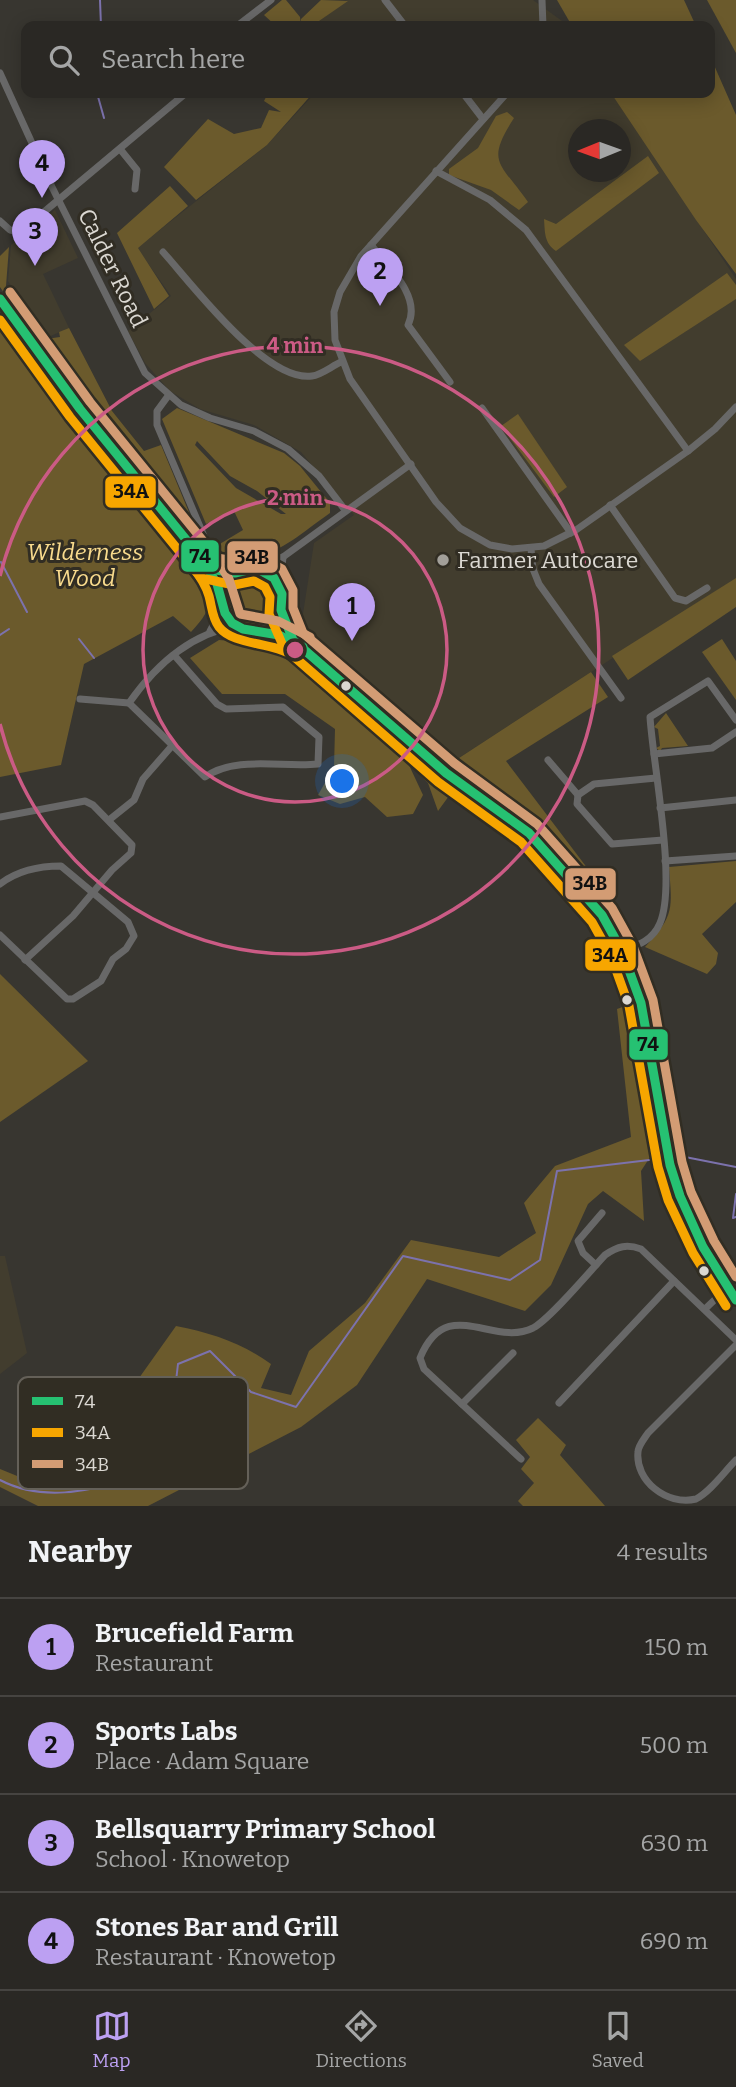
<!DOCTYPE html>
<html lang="en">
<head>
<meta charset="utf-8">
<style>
  body { margin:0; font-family:Bitter,serif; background:#32302c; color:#f1f3f6 }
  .compass { position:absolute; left:568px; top:119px; width:63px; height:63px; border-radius:50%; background:#2a2824; box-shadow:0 4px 18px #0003; rotate:269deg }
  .you { position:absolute; left:343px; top:782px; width:24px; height:24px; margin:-18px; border:5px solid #fff; border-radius:50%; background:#1a73e8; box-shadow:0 0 0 10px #1a73e833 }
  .badge { display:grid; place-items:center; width:46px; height:46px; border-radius:50%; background:#bca0f2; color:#111; font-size:23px; font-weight:700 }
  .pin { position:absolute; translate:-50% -58px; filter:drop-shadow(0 2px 4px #0008) }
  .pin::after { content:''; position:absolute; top:37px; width:24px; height:21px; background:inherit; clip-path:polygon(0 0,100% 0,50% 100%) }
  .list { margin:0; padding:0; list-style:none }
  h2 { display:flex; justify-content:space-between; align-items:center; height:91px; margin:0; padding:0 28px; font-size:30px }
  h2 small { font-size:23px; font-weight:400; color:#a5a6a6 }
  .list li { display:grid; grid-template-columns:46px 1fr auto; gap:21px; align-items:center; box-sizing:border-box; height:98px; padding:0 28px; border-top:2px solid #464441 }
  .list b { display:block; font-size:26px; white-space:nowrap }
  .list p { margin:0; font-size:23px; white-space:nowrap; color:#a5a6a6 }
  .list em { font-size:23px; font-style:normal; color:#a5a6a6 }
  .icon { flex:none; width:38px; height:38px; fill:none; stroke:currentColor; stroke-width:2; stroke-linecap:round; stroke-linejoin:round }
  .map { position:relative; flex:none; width:736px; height:1506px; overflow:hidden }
  .search { position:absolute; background:#2a2824; box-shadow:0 4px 18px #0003; left:21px; right:21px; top:21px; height:77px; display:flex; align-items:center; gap:18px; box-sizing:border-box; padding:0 24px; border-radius:14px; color:#a5a6a6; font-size:26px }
  .sheet { height:483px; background:#2a2824 }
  nav { display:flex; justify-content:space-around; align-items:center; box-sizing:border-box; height:98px; border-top:2px solid #464441; background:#2a2824; font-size:19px; color:#a5a6a6 }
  nav a { display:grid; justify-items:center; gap:4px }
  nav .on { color:#bca0f2 }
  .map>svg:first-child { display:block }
</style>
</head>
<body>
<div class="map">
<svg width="736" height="1506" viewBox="0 0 736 1506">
  <rect width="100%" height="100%" fill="#383630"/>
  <g fill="#423d2e" fill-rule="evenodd">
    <polygon points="347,0 533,0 569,26 318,26 319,21"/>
    <path d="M315 93H612L736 279V578L451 763 307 635 302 620 314 543 354 515 301 452 254 425 200 409 170 391 145 363 128 331 171 296 137 248 267 145ZM578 130H620V172H578Z"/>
    <polygon points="55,210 78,258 43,274 69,328 46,338 8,281 11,245"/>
    <polygon points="0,1256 5,1256 27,1353 0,1374"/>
  </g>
  <g fill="#6b5a2c" fill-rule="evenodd">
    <polygon points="282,0 286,0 300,17 301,25 301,19 321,0 348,1 319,21 318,26 276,26 264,15"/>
    <polygon points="557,0 684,0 696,26 572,26"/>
    <polygon points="707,0 736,0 736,53"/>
    <polygon points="710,56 736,115 736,274 696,220 611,93 710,93"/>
    <polygon points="268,93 313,93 267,145 196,200 164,167 208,119 234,134 261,128 269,110 281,112 264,101"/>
    <path d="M507 112 514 118C485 163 500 162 528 202L519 210 491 190 449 175V169L478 148 496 116Z"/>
    <path d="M648 156 659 173 556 251C544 243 545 232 544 219L556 224Z"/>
    <polygon points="170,186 188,206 138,248 169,296 154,309 117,233"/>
    <polygon points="9,247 6,286 33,322 27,326 0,287 0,256"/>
    <polygon points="727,273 736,285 736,299 640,361 624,345"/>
    <path d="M0 316 99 446 205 574C212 603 211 611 191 632L173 616 84 664 61 765 0 777Z"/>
    <polygon points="36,326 46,339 60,337 59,332 69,328 112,411 144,451 161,445 198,534 193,537 133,467 47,349 51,346 44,344 32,329"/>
    <path d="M177 408 284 453 300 466 330 503V513C294 538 273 562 226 559L218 545 243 530 234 511 206 524 162 419ZM197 441 230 476 257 491 286 514H281L236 488 195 445Z"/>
    <polygon points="518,414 567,487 554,497 501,426"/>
    <circle cx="252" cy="601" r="23"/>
    <polygon points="736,578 736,607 628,680 612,656"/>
    <path d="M266 635C342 665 389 742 454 789L438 811 428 783 408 763 423 795 413 814 387 817 365 797 340 804 318 795 334 767 335 729 285 694H222L190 658 219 640 260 643Z"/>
    <polygon points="722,639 736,661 736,700 702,652"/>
    <polygon points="591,672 608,697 506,761 607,894 601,898 546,837 467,777 459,758"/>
    <polygon points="666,713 688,746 662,748 660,751 656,748 660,746 658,729 654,727"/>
    <path d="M736 861V902L702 934 718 953 716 964 707 974 645 947C675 915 672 909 669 867Z"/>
    <polygon points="0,974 88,1061 0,1122"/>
    <path d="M631 1004 656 1148 641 1171 644 1221 603 1191 588 1204 551 1285 525 1311 427 1279 357 1385 301 1427 148 1506H38L0 1487V1469L27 1480 110 1478 135 1450 117 1409 176 1326C212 1333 242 1343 271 1364L261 1388 291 1395 309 1351 365 1303 411 1240 499 1257 536 1233 524 1203 555 1166 631 1137 617 1009Z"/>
    <polygon points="538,1418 566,1445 560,1455 605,1506 523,1506 518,1501 534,1483 521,1469 530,1457 516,1440"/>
  </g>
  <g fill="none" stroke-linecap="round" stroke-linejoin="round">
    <g stroke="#7c72ad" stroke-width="2">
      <polyline points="100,0 101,26"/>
      <polyline points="97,93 104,118"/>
      <polyline points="1,562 27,612"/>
      <polyline points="0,635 9,629"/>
      <polyline points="79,639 94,658"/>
      <polyline points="672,1158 680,1156 736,1167"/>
      <polyline points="736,1194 733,1218 736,1217"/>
      <path d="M0 1480C42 1502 87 1491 131 1480L147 1419 174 1398 178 1364 210 1351 251 1392 296 1407 403 1256 510 1280 540 1260 557 1171 666 1158"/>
    </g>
    <g stroke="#686868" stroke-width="7">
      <polyline points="385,0 405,26"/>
      <polyline points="542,0 543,26"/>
      <polyline points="237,26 271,0"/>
      <polyline points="0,73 52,187 145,373 181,405 210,418 254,431 288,449 319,476 345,510"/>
      <polyline points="463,93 483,119"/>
      <polyline points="507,93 361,256 340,292 334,312 335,340 350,379 436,502 460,528 490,545 512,549 544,546 576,530 688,451 715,429 736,407"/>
      <polyline points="120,149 137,170 135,189"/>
      <polyline points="436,171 490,200 526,230 688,451"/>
      <polyline points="0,221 10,230 20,232 186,93"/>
      <path d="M371 245C388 266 422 297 408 325L450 382"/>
      <path d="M163 252C191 283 266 383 312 376 321 375 332 366 341 362"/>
      <polyline points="168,396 157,411 157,425 209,548"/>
      <polyline points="482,408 571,533"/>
      <polyline points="610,505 675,598 686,601 707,588"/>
      <polyline points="531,549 533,569 539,584 621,698"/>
      <polyline points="256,568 283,557 411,464"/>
      <polyline points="280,586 283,557"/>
      <polyline points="210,631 222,608"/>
      <path d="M174 655 217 704 226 709 283 707 319 737 318 764C283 768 236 755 205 777L129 703C155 666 190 634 236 626"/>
      <polyline points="80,699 129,703"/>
      <polyline points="654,754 712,748 736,732"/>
      <polyline points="548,760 578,795"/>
      <polyline points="656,778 594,784 578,795 577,804 612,844 663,840"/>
      <polyline points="660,808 736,800"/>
      <polyline points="0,817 85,801 93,805 132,845 131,853 112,870 73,916 25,960"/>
      <polyline points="109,820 134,800 143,779 171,747"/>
      <polyline points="665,861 736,856"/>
      <path d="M0 884C17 871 40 866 61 866L128 922 134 936 126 949 113 959 101 981 73 999H67L0 935"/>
      <path d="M622 951C639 945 653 940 660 923 677 883 653 765 650 717L708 681 736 720"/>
      <polyline points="596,1265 583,1253 578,1241 602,1213"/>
      <polyline points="705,1309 727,1288"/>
      <path d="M736 1345 648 1433C644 1439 638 1446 638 1452 635 1480 666 1506 696 1499 711 1491 724 1472 736 1460"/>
      <polyline points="559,1403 674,1281"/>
      <polyline points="462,1404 513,1353"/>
      <path d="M521 1459 424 1369 420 1358C447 1293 492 1348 533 1328 550 1319 590 1271 605 1255 618 1246 627 1244 641 1249L736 1340"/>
    </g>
    <g stroke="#737274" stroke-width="9">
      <polyline points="0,299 80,409 210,569 221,595"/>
      <circle cx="252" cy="599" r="31"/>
      <polyline points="281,610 293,640"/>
      <polyline points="260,629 299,644 446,773 529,833 602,915 622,951 641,1003 670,1165 680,1196 703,1247 736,1300"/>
    </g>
    <g stroke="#312d23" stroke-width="14">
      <g id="bus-1">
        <polyline points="0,299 80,409 210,569 235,573 256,568 274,578 282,594 281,610 293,640 446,773 529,833 602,915 622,951 641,1003 670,1165 680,1196 703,1247 736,1300"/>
        <polyline points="202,559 217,584 225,613 232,623 243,629 279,635 303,647"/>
      </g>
    </g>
    <g stroke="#312d23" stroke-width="14">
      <g id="bus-2">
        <polyline points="0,320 70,417 201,578 234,585 254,581 265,587 270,597 269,614 284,648 438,782 521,842 592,922 611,956 629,1006 658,1167 668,1200 693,1253 726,1306"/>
        <path d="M192 566C199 575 206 585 209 596 212 607 212 618 219 627 234 646 272 641 296 657"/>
      </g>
    </g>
    <g stroke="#312d23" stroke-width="14">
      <g id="bus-3">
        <polyline points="10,292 90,402 217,558 235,561 258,556 282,569 293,590 293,608 303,633 454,763 537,824 612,908 633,946 653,1000 682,1162 691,1192 714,1241 736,1277"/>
        <polyline points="212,552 229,579 240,614 278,621 310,637"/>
      </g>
    </g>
    <use href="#bus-1" stroke="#26c172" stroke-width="9"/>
    <use href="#bus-2" stroke="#f7a600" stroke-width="9"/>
    <use href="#bus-3" stroke="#d39c74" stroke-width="9"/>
  </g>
  <g fill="none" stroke="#cb5b85" stroke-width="3.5">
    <circle cx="295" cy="650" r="152"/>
    <path d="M0 576A304 304 0 1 1 0 724"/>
  </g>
  <circle fill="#a29f99" stroke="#312d23" stroke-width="2.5" cx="443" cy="560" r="7"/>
  <g fill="#dbd8d2" stroke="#312d23" stroke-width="2.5">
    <circle cx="346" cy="686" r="6"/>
    <circle cx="627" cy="1000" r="6"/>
    <circle cx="704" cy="1271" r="6"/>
  </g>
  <g text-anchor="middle" stroke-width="6" stroke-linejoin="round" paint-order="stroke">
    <g font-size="23" fill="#dbd8d2" stroke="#312d23">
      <text transform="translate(113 268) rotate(64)" y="8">Calder Road</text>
    </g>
    <g font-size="23" font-style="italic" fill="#f9db8d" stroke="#312d23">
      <text x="85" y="560">Wilderness<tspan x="85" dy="26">Wood</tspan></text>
    </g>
    <g font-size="23" fill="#dbd8d2" stroke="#312d23" text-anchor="start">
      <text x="457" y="568">Farmer Autocare</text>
    </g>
  </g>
  <rect x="18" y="1377" width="230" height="112" rx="10" fill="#312d23" stroke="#646058" stroke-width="2"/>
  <rect x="32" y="1397" width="31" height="8" fill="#26c172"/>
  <rect x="32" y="1428" width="31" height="9" fill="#f7a600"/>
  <rect x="32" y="1460" width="31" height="8" fill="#d39c74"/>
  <g font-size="19" fill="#dbd8d2">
    <text x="75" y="1408">74</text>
    <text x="75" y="1439">34A</text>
    <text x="75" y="1471">34B</text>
  </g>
  <circle cx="295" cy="650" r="10" fill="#cb5b85" stroke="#312d23" stroke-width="3.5"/>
  <g font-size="21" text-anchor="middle" font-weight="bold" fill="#cb5b85" stroke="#312d23" stroke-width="6" stroke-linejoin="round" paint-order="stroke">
    <text x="295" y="353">4 min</text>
    <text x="295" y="505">2 min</text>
  </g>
  <g stroke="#312d23" stroke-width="2.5">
    <rect x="104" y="475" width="53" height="34" rx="7" fill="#f7a600"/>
    <rect x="180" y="539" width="40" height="34" rx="7" fill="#26c172"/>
    <rect x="226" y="540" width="53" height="34" rx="7" fill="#d39c74"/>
    <rect x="564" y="867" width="53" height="34" rx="7" fill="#d39c74"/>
    <rect x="584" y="938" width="53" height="34" rx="7" fill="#f7a600"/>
    <rect x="628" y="1028" width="41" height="33" rx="7" fill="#26c172"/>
  </g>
  <g font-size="19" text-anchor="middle" font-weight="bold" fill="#111">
    <text x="131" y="498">34A</text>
    <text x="200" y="563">74</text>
    <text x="252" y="564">34B</text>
    <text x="590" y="890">34B</text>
    <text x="610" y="962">34A</text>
    <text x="648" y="1051">74</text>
  </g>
</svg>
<svg class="compass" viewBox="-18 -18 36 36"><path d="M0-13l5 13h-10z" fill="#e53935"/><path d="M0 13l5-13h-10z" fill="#a5a6a6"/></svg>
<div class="you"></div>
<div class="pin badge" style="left:352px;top:641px">1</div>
<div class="pin badge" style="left:380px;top:306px">2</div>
<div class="pin badge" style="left:35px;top:266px">3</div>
<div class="pin badge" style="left:42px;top:198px">4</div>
<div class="search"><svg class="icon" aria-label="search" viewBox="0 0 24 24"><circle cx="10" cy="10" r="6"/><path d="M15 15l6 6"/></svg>Search here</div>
</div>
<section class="sheet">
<h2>Nearby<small>4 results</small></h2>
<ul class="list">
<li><span class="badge">1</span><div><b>Brucefield Farm</b><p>Restaurant</p></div><em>150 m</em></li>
<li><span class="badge">2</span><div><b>Sports Labs</b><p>Place · Adam Square</p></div><em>500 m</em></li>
<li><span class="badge">3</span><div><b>Bellsquarry Primary School</b><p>School · Knowetop</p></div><em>630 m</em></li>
<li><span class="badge">4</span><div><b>Stones Bar and Grill</b><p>Restaurant · Knowetop</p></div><em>690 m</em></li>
</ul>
</section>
<nav>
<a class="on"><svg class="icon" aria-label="map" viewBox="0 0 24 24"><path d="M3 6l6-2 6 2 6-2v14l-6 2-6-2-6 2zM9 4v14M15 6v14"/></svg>Map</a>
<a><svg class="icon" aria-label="directions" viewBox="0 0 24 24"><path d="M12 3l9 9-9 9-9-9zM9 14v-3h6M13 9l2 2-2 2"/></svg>Directions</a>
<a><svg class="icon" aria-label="saved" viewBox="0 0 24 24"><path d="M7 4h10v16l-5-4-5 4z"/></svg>Saved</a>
</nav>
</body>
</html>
